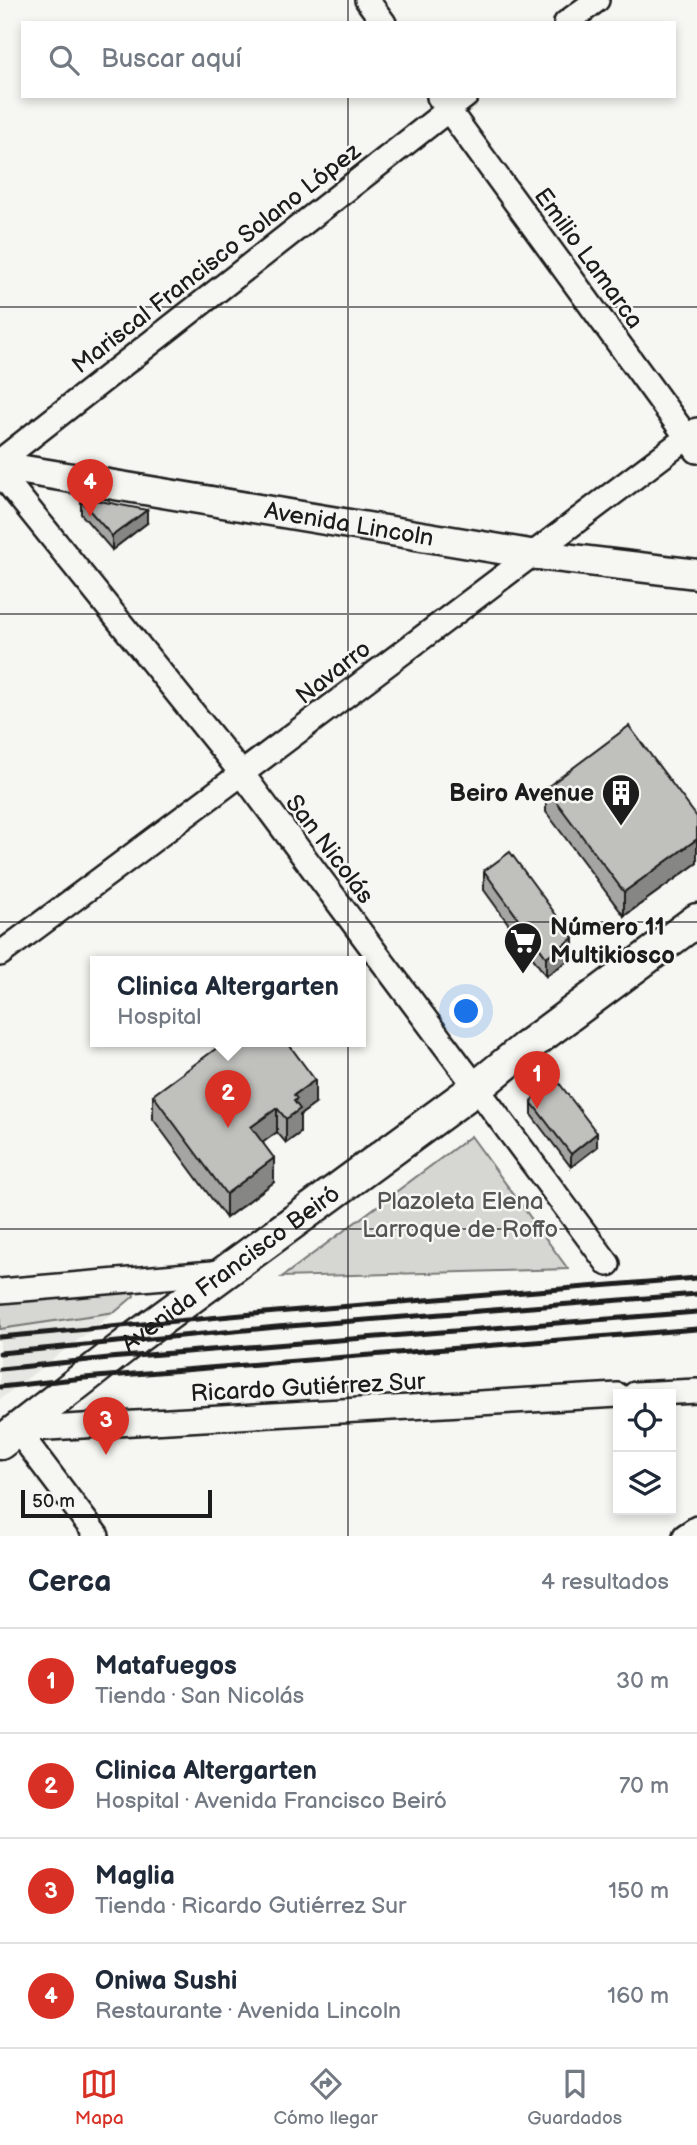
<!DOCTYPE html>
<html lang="es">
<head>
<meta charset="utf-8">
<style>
  body { margin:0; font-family:"Balsamiq Sans",sans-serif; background:#f2f2f3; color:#1f2937 }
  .controls { position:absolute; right:21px; bottom:21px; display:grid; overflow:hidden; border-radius:0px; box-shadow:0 4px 10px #0003 }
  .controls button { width:63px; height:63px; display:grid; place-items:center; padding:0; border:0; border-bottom:2px solid #e0e1e3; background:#fff; color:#1f2937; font:35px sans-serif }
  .scale { position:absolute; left:21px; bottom:18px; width:191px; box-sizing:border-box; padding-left:7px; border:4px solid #1c1c1c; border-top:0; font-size:19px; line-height:24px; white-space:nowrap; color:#1c1c1c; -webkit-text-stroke:5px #f6f6f2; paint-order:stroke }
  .you { position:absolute; left:467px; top:1012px; width:24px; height:24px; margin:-18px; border:5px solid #fff; border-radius:50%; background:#1a73e8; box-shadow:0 0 0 10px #1a73e833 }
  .badge { display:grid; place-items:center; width:46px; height:46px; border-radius:50%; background:#d93025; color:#fff; font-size:23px; font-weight:700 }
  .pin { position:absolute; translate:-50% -58px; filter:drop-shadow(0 2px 4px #0008) }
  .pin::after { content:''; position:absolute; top:37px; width:24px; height:21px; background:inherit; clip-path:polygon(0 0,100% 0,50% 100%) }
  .popup { position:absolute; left:90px; top:956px; width:276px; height:91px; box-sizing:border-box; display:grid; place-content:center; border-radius:0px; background:#fff; filter:drop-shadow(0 2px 5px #0005); font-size:23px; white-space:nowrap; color:#747a83 }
  .popup b { font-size:26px; color:#1f2937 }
  .popup::after { content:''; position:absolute; left:50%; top:100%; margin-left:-14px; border:14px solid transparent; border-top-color:#fff }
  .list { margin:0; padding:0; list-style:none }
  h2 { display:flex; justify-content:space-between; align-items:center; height:91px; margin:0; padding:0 28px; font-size:30px }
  h2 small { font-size:23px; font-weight:400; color:#747a83 }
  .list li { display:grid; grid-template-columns:46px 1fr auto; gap:21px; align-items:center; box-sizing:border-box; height:105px; padding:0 28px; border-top:2px solid #e0e1e3 }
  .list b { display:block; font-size:26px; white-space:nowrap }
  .list p { margin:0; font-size:23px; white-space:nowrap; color:#747a83 }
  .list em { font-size:23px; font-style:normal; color:#747a83 }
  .icon { flex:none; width:38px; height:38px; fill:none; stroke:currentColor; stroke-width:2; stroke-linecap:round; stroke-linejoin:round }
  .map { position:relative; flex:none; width:697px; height:1536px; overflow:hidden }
  .search { position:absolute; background:#fff; box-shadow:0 4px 10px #0003; left:21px; right:21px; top:21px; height:77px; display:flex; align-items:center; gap:18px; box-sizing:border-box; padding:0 24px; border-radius:0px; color:#747a83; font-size:26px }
  .sheet { height:511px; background:#fff }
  nav { display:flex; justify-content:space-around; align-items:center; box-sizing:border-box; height:98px; border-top:2px solid #e0e1e3; background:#fff; font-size:19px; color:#747a83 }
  nav a { display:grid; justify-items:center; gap:4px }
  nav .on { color:#d93025 }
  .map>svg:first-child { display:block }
</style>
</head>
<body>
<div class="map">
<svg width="697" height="1536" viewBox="0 0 697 1536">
  <rect width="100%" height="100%" fill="#f6f6f2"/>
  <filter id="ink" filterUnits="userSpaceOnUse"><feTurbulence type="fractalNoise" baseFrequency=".0143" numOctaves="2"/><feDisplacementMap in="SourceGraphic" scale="14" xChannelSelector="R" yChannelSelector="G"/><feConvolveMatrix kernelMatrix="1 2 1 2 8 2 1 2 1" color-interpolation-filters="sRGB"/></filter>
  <g filter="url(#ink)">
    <polygon fill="#e6e6e2" points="133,1292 134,1296 115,1312 0,1399 0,1301"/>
    <g fill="#d6d6d2" stroke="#797977" stroke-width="2">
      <polygon points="471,1136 568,1269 282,1277"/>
      <polygon points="129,1291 133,1292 134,1296 115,1312 0,1329 0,1301"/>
    </g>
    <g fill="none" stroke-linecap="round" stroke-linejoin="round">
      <g stroke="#1c1c1c" stroke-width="28">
        <g id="minor">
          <polyline points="367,0 384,23"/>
          <polyline points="566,23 597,0"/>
          <polyline points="439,97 697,451"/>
          <polyline points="0,461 466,96"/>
          <polyline points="0,473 243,775 608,1264"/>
          <path d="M0 954C234 781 465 605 697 430"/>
          <polyline points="0,1291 224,1272"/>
          <polyline points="635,1394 697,1391"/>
          <polyline points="14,1430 618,1395"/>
          <polyline points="17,1430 97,1536"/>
          <polyline points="685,1536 697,1528"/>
        </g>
      </g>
      <g stroke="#1c1c1c" stroke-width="33">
        <g id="tertiary">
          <path id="s1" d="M0 466 530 554 697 574"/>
        </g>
      </g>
      <g stroke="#1c1c1c" stroke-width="37">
        <g id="secondary">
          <path id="s2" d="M0 1443 134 1339 476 1088 525 1048 697 920"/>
        </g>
      </g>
      <use href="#minor" stroke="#f6f6f2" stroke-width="23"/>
      <use href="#tertiary" stroke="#f6f6f2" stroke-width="28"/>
      <use href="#secondary" stroke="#f6f6f2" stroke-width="32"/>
      <g stroke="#1c1c1c" stroke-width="5">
        <polyline points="0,1337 276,1312 697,1278"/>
        <polyline points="0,1353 277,1327 697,1294"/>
        <polyline points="0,1369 109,1358 697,1312"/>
        <polyline points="0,1387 84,1378 697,1329"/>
      </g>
    </g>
    <g fill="#a5a5a3" stroke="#1c1c1c" stroke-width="2">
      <polygon points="81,501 147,523 112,550 81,514"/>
      <polygon points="546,788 697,817 697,863 624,916 546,812"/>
      <polygon points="484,871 573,957 546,976 484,890"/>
      <polygon points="153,1095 315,1104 300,1115 300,1133 286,1143 277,1132 263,1142 274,1182 226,1218 153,1119"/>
      <polygon points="532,1103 597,1147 571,1167 532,1116"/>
    </g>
    <g fill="#868684" stroke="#1c1c1c" stroke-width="2">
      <polygon points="147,510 147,523 112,550 112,536"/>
      <polygon points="697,839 697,863 624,916 624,892"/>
      <polygon points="573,938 573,957 546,976 546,957"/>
      <polygon points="315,1080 315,1104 300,1115 300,1133 286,1143 286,1119 294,1095"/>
      <polygon points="277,1108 277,1132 251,1151 251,1127"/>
      <polygon points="597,1133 597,1147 571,1167 571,1154"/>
      <polygon points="274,1158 274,1182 226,1218 226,1194"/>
    </g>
    <g fill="#c0c0bd" stroke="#1c1c1c" stroke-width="2">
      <polygon points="84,498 147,510 112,536 81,501"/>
      <polygon points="629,726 697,817 697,839 624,892 546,788"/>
      <polygon points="510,852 573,938 546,957 484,871"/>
      <polygon points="225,1042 287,1042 315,1080 294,1095 297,1099 294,1101 300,1109 286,1119 277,1108 251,1127 274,1158 226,1194 153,1095"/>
      <polygon points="556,1079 597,1133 571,1154 532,1103 534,1095"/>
    </g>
  </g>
  <path fill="none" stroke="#1c1c1c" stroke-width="2" stroke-opacity="0.55" d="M348 0V23M348 96V1536M0 307H697M0 614H697M0 922H697M0 1229H697"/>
  <defs>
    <g id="building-pin" transform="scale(2.0125)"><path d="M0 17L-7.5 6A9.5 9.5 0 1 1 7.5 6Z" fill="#1c1c1c" stroke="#f6f6f2"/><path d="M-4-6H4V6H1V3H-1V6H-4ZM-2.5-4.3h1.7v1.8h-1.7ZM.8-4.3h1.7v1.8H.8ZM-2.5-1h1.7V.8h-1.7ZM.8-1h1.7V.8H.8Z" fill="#fff"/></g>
    <g id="supermarket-pin" transform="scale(2.0125)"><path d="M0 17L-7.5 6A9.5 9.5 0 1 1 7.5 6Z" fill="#1c1c1c" stroke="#f6f6f2"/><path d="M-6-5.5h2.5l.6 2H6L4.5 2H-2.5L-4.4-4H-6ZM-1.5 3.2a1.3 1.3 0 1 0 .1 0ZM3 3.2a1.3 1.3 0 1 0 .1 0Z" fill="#fff"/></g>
  </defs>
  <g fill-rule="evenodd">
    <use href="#building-pin" x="621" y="793"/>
    <use href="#supermarket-pin" x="523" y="941"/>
  </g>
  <g text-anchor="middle" stroke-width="5" stroke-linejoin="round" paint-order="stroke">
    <g font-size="24" fill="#1c1c1c" stroke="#f6f6f2">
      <text transform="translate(216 258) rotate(-38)" y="8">Mariscal Francisco Solano López</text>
      <text transform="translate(589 258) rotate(54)" y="8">Emilio Lamarca</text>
      <text dy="8" stroke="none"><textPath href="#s1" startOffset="354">Avenida Lincoln</textPath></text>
      <text transform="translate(333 672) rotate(-38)" y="8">Navarro</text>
      <text transform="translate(330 849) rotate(53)" y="8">San Nicolás</text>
      <text dy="8" stroke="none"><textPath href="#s2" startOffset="289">Avenida Francisco Beiró</textPath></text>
      <text transform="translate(308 1387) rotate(-3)" y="8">Ricardo Gutiérrez Sur</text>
    </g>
    <g font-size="24" font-weight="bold" fill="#1c1c1c" stroke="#f6f6f2" text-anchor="end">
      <text x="594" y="801">Beiro Avenue</text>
      <text x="550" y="935" text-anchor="start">Número 11<tspan x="550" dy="28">Multikiosco</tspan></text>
    </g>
    <g font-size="24" fill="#545453" stroke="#f6f6f2">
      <text x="460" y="1209">Plazoleta Elena<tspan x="460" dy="28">Larroque de Roffo</tspan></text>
    </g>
  </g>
</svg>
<div class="controls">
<button><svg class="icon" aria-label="locate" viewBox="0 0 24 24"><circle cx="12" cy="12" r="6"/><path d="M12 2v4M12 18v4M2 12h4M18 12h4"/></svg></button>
<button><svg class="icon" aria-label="layers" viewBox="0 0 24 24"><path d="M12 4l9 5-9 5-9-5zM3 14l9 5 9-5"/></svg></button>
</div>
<div class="scale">50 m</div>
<div class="you"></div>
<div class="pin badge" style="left:537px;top:1109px">1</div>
<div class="pin badge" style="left:228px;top:1128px">2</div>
<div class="popup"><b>Clinica Altergarten</b>Hospital</div>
<div class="pin badge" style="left:106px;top:1455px">3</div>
<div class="pin badge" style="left:90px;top:517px">4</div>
<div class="search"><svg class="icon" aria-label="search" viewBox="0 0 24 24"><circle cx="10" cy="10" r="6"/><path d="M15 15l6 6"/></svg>Buscar aquí</div>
</div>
<section class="sheet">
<h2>Cerca<small>4 resultados</small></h2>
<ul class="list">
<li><span class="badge">1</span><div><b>Matafuegos</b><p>Tienda · San Nicolás</p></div><em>30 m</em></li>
<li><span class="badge">2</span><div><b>Clinica Altergarten</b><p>Hospital · Avenida Francisco Beiró</p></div><em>70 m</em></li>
<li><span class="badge">3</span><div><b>Maglia</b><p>Tienda · Ricardo Gutiérrez Sur</p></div><em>150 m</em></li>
<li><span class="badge">4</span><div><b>Oniwa Sushi</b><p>Restaurante · Avenida Lincoln</p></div><em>160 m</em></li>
</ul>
</section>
<nav>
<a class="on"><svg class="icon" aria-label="map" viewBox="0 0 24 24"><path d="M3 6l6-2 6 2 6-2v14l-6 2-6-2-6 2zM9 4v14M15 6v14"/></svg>Mapa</a>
<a><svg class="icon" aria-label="directions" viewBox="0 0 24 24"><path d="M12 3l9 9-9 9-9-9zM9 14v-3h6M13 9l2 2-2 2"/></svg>Cómo llegar</a>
<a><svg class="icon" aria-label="saved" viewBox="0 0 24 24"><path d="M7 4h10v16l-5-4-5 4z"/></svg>Guardados</a>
</nav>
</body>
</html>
